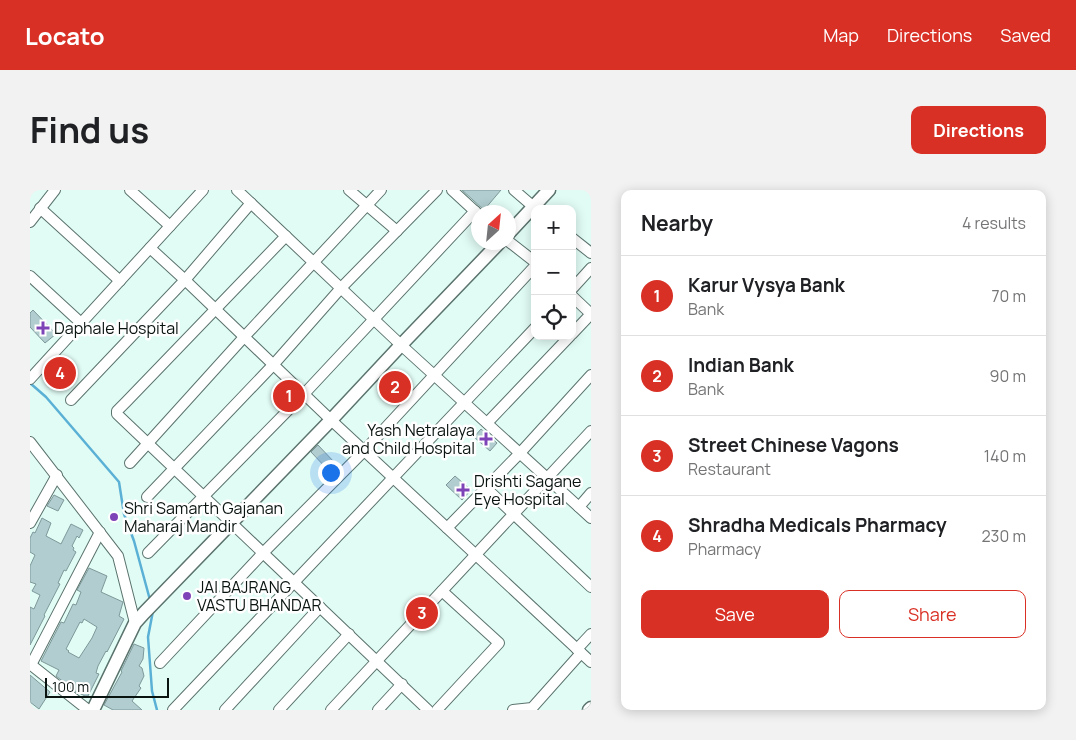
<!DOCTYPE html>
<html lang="en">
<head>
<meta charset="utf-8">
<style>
  body { margin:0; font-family:Manrope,sans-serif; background:#f2f2f2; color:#202124 }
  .controls { position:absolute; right:15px; top:15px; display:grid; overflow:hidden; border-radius:10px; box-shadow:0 2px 12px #0003 }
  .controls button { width:45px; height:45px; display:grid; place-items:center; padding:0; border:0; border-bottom:1px solid #e0e0e0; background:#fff; color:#202124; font:25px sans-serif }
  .compass { position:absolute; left:441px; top:15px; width:45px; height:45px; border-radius:50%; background:#fff; box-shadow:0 2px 12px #0003; rotate:27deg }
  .scale { position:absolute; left:15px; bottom:12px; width:124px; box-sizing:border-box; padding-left:5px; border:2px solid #091310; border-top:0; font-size:14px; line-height:18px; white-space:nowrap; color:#091310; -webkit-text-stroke:4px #fff; paint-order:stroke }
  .you { position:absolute; left:300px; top:282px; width:18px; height:18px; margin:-12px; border:4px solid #fff; border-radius:50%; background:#1a73e8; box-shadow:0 0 0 8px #1a73e833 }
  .badge { display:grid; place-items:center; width:32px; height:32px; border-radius:50%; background:#d93025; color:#fff; font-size:16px; font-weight:700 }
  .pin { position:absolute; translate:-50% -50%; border:2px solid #fff; box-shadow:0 1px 5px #0006 }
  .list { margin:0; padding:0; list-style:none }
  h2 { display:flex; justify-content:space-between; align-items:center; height:65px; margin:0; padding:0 20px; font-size:21px }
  h2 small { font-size:16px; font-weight:400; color:#757577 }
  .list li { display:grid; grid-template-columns:32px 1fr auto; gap:15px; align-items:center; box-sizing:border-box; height:80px; padding:0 20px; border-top:1px solid #e0e0e0 }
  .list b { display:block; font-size:19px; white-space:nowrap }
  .list p { margin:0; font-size:16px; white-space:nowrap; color:#757577 }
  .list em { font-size:16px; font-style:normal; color:#757577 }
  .actions { display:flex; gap:10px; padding:15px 20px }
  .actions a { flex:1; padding:11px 0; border:1px solid #d93025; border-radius:10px; text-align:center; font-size:18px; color:#d93025 }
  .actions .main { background:#d93025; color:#fff }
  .icon { flex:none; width:28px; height:28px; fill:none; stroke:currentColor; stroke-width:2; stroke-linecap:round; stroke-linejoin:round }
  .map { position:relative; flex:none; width:561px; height:520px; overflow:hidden; border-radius:10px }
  header { display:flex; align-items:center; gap:30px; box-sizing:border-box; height:70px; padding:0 25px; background:#d93025; color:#fff }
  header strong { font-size:24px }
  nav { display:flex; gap:28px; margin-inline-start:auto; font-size:18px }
  .intro { display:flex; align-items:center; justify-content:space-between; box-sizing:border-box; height:120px; padding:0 30px }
  h1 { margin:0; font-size:35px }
  .button { padding:12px 22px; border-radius:10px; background:#d93025; color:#fff; font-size:18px; font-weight:700 }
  main { display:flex; gap:30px; padding:0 30px }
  aside { flex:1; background:#fff; border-radius:10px; box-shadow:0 2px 12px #0003 }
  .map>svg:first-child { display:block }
</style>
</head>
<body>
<header>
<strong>Locato</strong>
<nav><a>Map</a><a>Directions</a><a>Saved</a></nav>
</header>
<div class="intro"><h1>Find us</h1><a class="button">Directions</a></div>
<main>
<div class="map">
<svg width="561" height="520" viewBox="0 0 561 520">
  <rect width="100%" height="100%" fill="#e1fcf5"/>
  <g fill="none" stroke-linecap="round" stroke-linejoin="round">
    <g stroke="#5bb0d5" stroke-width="2.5">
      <polyline points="0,193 16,207 89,292 94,324 104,351 120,410"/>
      <polyline points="123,421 118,447 122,501 127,520"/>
    </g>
  </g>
  <g fill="#b1cdcf" stroke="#7e989a" fill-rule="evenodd">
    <polygon points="432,0 471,0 454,20"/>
    <polygon points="3,120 26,144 15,153 0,137 0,123"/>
    <polygon points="451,239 467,253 460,261 444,247"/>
    <polygon points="288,255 305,273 298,280 281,262"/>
    <polygon points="425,286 441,300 432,310 416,295"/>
    <polygon points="24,305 34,310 28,321 17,316"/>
    <polygon points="12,328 21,333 16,346 31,354 41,334 53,340 49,348 47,346 42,356 44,358 43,360 46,362 36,381 34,380 28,393 30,394 14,425 15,426 0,455 0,417 4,419 10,405 2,401 6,394 0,392 0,376 5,365 0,362 0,348 3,342 5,343"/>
    <path d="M59 378 77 386 71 402 93 412 89 426 94 429 77 462 76 461 68 476 66 483 69 484 58 506H55L45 501 26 486 29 480 11 471 31 432 34 433 43 414 46 415 51 402 47 400ZM54 429 67 437 62 448 49 468 38 462 39 461 36 459 50 432 52 433Z"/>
    <polygon points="104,454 114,458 113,469 109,476 112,478 114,486 109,496 111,498 102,511 112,520 83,520 74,515 92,482 91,481"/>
    <polygon points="0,485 20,502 9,519 0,512"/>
  </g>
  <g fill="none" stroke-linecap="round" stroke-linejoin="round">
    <g stroke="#5b736d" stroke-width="12">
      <g id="minor">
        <polyline points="100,0 140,36"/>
        <polyline points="207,0 371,155 561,328"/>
        <polyline points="319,0 367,41"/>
        <polyline points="422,0 448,24"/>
        <polyline points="484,0 506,19"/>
        <polyline points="10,18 90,91"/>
        <polyline points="0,32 25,0"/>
        <polyline points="256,46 96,212 87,221 87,224 398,520"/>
        <polyline points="542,48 561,63"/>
        <polyline points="478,51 505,72"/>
        <polyline points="120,58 155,90 301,230 561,472"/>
        <polyline points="0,86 51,133"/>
        <polyline points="542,99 561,78"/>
        <polyline points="542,106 561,124"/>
        <polyline points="542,144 561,124"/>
        <polyline points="0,189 173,0"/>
        <polyline points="41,210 155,90 221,13"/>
        <polyline points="457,233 540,146"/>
        <polyline points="0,252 88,366 105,433"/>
        <polyline points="100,273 215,146 351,0"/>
        <polyline points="456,298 561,397"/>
        <polyline points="117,307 244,174 311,98 407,0"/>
        <polyline points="549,317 561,303"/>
        <polyline points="0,333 27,285"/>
        <polyline points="417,338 490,263 561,185"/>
        <polyline points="118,363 274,204 445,21"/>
        <polyline points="547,459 561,444"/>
        <polyline points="130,473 233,363 334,261 505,76"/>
        <polyline points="0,474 58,520"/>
        <polyline points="1,475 70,342"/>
        <polyline points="143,520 505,138"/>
        <polyline points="195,520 290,417"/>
        <polyline points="249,520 319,444"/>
        <polyline points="301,520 561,241"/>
        <polyline points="348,520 372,494"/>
        <polyline points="407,520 469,453 412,401"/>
        <polyline points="483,520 502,518 551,463"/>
      </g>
    </g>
    <g stroke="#5b736d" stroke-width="15">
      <g id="tertiary">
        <polyline points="478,44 519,0"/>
        <polyline points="63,520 105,433 114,423 301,230 371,155 470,52"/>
        <polyline points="559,520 561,518"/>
      </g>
    </g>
    <use href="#minor" stroke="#fff" stroke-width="10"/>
    <use href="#tertiary" stroke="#fff" stroke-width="12"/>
  </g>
  <g fill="#7f43b8" stroke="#fff" stroke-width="2">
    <path d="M10.5 130.5h5v5h5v5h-5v5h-5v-5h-5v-5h5z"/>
    <path d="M453.5 241.5h5v5h5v5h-5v5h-5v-5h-5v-5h5z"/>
    <path d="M430.5 292.5h5v5h5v5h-5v5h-5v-5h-5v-5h5z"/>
    <circle cx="84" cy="327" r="5"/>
    <circle cx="157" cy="406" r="5"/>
  </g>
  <g text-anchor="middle" stroke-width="5" stroke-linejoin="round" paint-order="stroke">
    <g font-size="16" fill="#091310" stroke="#fff" text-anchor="start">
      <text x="24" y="144">Daphale Hospital</text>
      <text x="445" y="246" text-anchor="end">Yash Netralaya<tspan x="445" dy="18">and Child Hospital</tspan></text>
      <text x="444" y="297">Drishti Sagane<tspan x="444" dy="18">Eye Hospital</tspan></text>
      <text x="94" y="324">Shri Samarth Gajanan<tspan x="94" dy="18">Maharaj Mandir</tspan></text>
      <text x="167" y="403">JAI BAJRANG<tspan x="167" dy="18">VASTU BHANDAR</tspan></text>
    </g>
  </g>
</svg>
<div class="controls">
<button>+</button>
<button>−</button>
<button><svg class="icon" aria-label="locate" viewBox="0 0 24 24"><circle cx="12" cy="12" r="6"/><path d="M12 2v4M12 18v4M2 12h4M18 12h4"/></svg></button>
</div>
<svg class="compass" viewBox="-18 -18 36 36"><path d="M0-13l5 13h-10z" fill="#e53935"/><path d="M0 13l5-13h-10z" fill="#757577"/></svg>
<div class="scale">100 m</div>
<div class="you"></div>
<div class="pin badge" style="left:259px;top:206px">1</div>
<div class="pin badge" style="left:365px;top:197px">2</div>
<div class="pin badge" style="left:392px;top:423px">3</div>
<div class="pin badge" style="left:30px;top:183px">4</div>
</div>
<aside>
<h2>Nearby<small>4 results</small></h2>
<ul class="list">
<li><span class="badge">1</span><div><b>Karur Vysya Bank</b><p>Bank</p></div><em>70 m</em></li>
<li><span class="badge">2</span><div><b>Indian Bank</b><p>Bank</p></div><em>90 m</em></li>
<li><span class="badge">3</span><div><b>Street Chinese Vagons</b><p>Restaurant</p></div><em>140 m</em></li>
<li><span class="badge">4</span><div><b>Shradha Medicals Pharmacy</b><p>Pharmacy</p></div><em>230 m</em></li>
</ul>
<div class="actions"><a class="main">Save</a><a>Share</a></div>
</aside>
</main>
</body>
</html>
